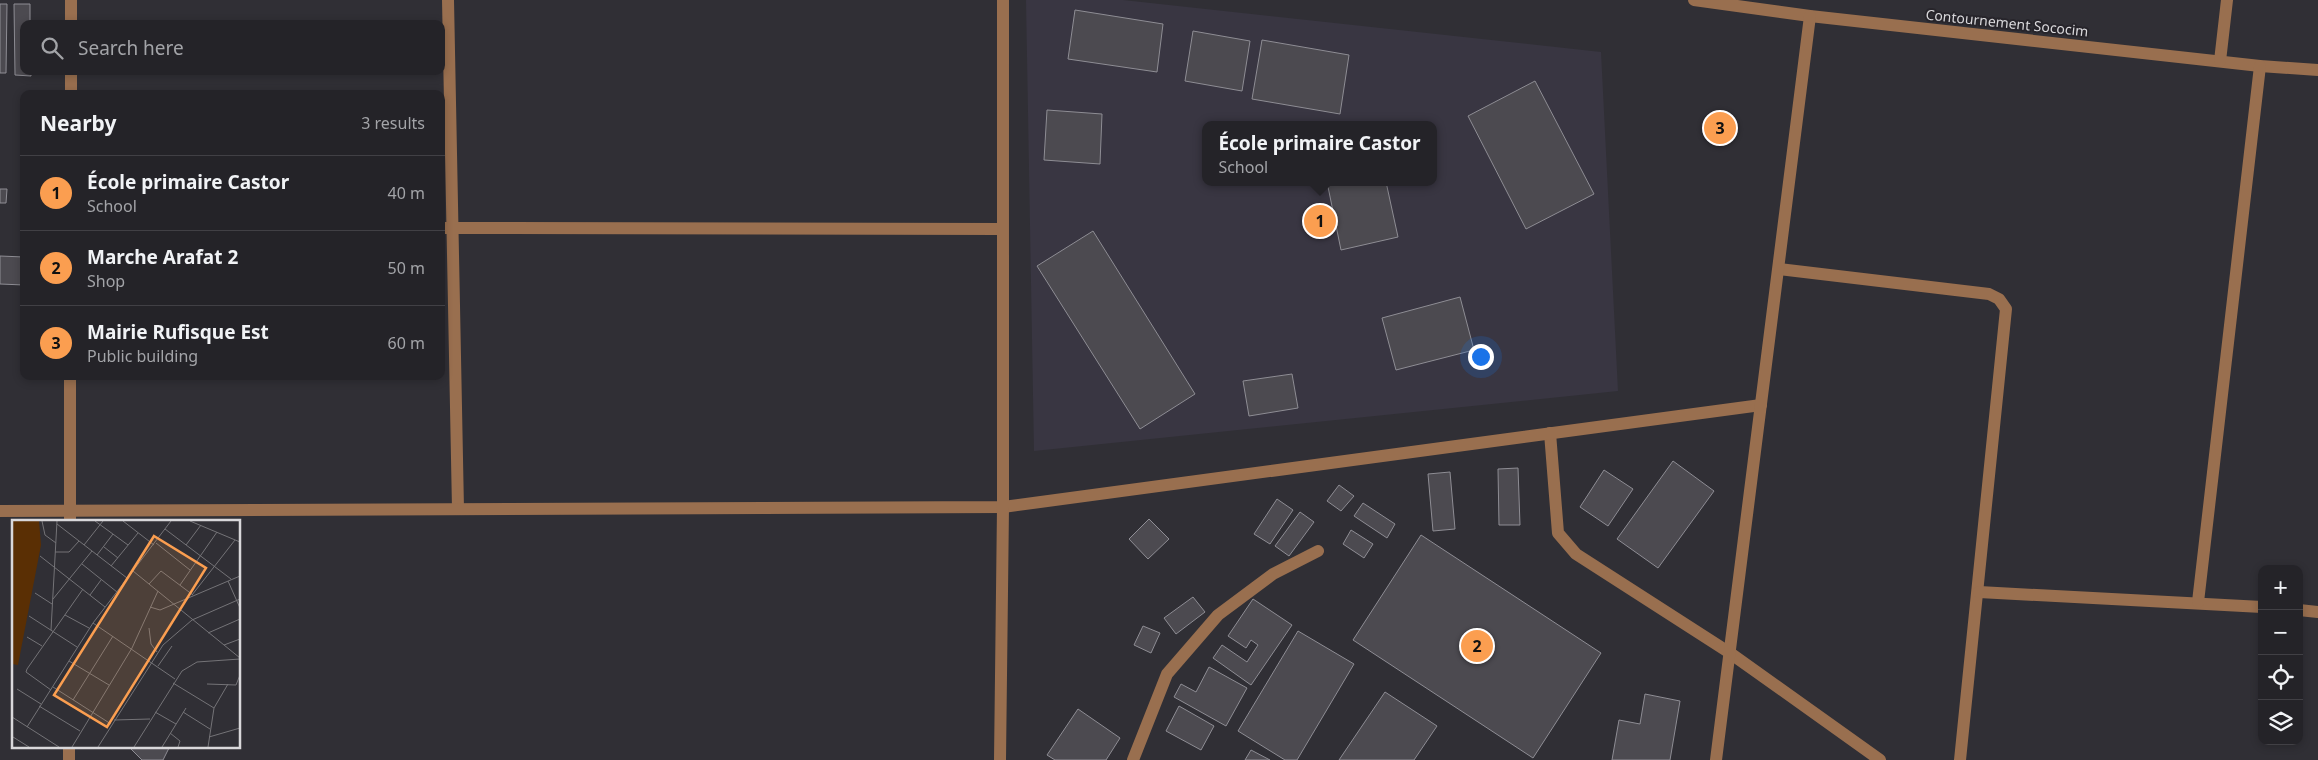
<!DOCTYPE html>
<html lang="en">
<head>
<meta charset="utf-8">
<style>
  body { margin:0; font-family:"Noto Sans",sans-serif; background:#302f34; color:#f1f3f6 }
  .controls { position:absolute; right:15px; bottom:15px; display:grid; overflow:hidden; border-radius:10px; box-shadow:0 2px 8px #0003 }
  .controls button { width:45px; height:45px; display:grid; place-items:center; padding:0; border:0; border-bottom:1px solid #414045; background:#242328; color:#f1f3f6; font:25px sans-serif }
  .you { position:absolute; left:1480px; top:356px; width:18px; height:18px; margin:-12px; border:4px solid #fff; border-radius:50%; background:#1a73e8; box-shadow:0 0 0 8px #1a73e833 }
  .badge { display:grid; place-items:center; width:32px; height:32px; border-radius:50%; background:#fb9e50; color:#111; font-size:16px; font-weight:700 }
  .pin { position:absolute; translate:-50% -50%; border:2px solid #fff; box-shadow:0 1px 5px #0006 }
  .popup { position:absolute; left:1202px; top:121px; width:235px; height:65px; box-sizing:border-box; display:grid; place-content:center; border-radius:10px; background:#242328; filter:drop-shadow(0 1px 4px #0005); font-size:16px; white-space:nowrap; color:#a3a4a8 }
  .popup b { font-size:19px; color:#f1f3f6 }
  .popup::after { content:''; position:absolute; left:50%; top:100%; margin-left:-10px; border:10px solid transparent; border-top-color:#242328 }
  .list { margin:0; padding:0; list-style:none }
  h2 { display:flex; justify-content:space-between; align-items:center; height:65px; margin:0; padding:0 20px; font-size:21px }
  h2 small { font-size:16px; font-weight:400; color:#a3a4a8 }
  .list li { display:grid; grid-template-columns:32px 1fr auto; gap:15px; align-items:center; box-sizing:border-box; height:75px; padding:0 20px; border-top:1px solid #414045 }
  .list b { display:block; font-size:19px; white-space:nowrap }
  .list p { margin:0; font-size:16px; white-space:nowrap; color:#a3a4a8 }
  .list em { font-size:16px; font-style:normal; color:#a3a4a8 }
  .icon { flex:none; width:28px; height:28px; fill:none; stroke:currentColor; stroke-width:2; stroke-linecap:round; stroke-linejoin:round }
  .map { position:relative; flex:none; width:2318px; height:760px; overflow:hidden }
  .search { position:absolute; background:#242328; box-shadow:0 2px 8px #0003; left:20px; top:20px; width:425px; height:55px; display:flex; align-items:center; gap:12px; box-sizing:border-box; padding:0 18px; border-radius:10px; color:#a3a4a8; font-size:19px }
  .panel { position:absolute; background:#242328; box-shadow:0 2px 8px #0003; left:20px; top:90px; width:425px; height:290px; border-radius:10px }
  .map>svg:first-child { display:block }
</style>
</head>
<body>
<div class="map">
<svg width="2318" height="760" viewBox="0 0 2318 760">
  <rect width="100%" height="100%" fill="#302f35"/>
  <path fill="#393642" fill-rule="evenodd" d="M1026 0H1123L1601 52 1618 391 1034 451ZM1206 125H1434V182H1206Z"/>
  <g fill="#4c4a50" stroke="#8e8d94">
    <polygon points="0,4 7,4 6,73 0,73"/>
    <polygon points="14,4 30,4 30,24 24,24 24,71 31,71 31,76 15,75"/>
    <polygon points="1075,10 1163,24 1157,72 1068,59"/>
    <polygon points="1193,31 1250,41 1242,91 1185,81"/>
    <polygon points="1262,40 1349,55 1340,114 1252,99"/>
    <polygon points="1535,81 1594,194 1526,229 1468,116"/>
    <polygon points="1047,110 1102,114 1100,164 1044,160"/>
    <polygon points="1327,182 1386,182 1398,237 1341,250"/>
    <polygon points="0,189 7,189 6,203 0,203"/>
    <polygon points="1093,231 1195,394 1140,429 1037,266"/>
    <polygon points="0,256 24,257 24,285 0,284"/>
    <polygon points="1460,297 1474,350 1396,370 1382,318"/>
    <polygon points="1292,374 1298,408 1249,416 1243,381"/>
    <polygon points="1673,461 1714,491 1658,568 1617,539"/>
    <polygon points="1518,468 1520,525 1499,525 1498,469"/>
    <polygon points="1604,470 1633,489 1608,526 1580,507"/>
    <polygon points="1450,472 1455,529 1433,531 1428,474"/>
    <polygon points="1339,485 1354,496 1341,511 1327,501"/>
    <polygon points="1277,499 1293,510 1270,544 1254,534"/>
    <polygon points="1363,503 1395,524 1387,538 1354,516"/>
    <polygon points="1300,512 1314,522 1289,556 1275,546"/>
    <polygon points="1149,519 1169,539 1148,559 1129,539"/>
    <polygon points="1351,530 1373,544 1364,558 1343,544"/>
    <polygon points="1421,535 1601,653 1533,758 1353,640"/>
    <polygon points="1193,597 1205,612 1176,634 1164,618"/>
    <polygon points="1253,599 1292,625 1251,685 1213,658 1222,645 1247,662 1258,645 1251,640 1246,648 1228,636"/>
    <polygon points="1143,626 1160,633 1151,653 1134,645"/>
    <polygon points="1298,631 1354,664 1297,760 1285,760 1238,731"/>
    <polygon points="1209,667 1247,688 1226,726 1174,697 1181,684 1196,692"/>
    <polygon points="1385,692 1437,726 1414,760 1339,760"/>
    <polygon points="1645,694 1680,701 1670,760 1612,760 1619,720 1640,724"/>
    <polygon points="1179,706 1214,726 1201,750 1166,731"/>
    <polygon points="1078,709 1120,738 1106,760 1055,760 1047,755"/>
    <polygon points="128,746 170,746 163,760 142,760"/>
    <polygon points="1251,750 1270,760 1245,760"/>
  </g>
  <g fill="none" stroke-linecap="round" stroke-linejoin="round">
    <g stroke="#996f4f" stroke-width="12">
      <polyline points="448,0 458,509"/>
      <polyline points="1694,0 1810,16 2260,66 2318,70"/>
      <polyline points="71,24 71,0"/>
      <polyline points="2220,61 2227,0"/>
      <polyline points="71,94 71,71"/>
      <polyline points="441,228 1002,229"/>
      <polyline points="1779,269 1989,294 1999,299 2006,309 1960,760"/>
      <polyline points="1550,433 1558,533 1576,554 1730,653 1880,760"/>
      <polyline points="0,511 1003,507 1761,405"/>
      <polyline points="70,521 70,376"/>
      <polyline points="1979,592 2262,607"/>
      <polyline points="2198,602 2260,66"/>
      <polyline points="2299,610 2318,612"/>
      <polyline points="69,760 69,746"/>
      <polyline points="1000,760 1003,507 1003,0"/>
      <polyline points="1133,760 1167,674 1218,615 1273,574 1318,551"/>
      <polyline points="1716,760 1810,16"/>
    </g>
  </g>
  <g text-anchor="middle" stroke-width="4" stroke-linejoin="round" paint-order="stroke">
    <g font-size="14" fill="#d9d8db" stroke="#27252b">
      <text transform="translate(2007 23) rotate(6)" y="5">Contournement Sococim</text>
    </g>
  </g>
  <g transform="translate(12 520)">
    <rect width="228" height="228" fill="#302f35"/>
    <path d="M0 1H27L29 25 6 145 0 144Z" fill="#5a2f04"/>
    <path fill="none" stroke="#747377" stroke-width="1" d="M30 1 33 15 44 23M83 1 116 25M111 1 142 25M178 1 228 22M45 4 115 58M153 9 219 59M144 23 178 50M72 25 91 1M174 25 189 5M92 27 106 38M43 32H57L67 21M85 35 101 14M28 36 93 87M70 44 105 72M99 46 126 13M121 51 228 138M216 61 228 88M137 64 149 51 181 75M168 65 205 12M23 73 40 84M78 75 89 60M180 75 223 20M41 79 80 31M138 87 148 90 228 56M53 95 77 108M17 96 65 127M81 103 163 159M137 108 139 124 145 132M39 110 45 1M196 113 228 99M15 117 30 126M212 125 228 119M57 141 97 165M146 146 160 126M161 163 202 188M195 164 224 165 228 155M41 167 99 204M5 169 29 184M39 170 14 152 15 149 71 69M61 180 101 116M27 186 68 211M143 192 164 204M171 192 198 209M0 197 47 227M102 200 138 199M15 207 81 103 159 1M158 213 168 221 166 227M1 217 17 227M197 217 228 208M60 227 120 128 146 71M86 227 151 125 180 100 228 79M122 227 170 151 185 142 228 139M150 227 174 188M196 227 202 188 216 164"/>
    <path fill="#fb9e50" fill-opacity="0.15" stroke="#fb9e50" stroke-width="2.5" d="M142 16 194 48 95 207 42 175Z"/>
    <rect width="228" height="228" fill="none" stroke="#d9d8db" stroke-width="2.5"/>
  </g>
</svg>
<div class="controls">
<button>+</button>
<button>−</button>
<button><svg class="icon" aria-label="locate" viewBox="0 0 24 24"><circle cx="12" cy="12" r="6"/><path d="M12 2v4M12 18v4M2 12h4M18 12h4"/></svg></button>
<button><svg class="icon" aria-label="layers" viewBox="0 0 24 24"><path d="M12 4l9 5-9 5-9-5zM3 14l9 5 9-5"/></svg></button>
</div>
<div class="you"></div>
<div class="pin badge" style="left:1320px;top:221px">1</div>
<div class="popup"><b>École primaire Castor</b>School</div>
<div class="pin badge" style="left:1477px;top:646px">2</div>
<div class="pin badge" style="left:1720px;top:128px">3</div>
<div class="search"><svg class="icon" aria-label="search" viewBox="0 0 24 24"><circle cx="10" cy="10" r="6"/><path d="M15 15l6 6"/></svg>Search here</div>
<section class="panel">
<h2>Nearby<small>3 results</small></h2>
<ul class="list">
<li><span class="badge">1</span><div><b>École primaire Castor</b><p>School</p></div><em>40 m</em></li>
<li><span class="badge">2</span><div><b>Marche Arafat 2</b><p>Shop</p></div><em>50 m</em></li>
<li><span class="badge">3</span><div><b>Mairie Rufisque Est</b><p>Public building</p></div><em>60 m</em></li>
</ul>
</section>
</div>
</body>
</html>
